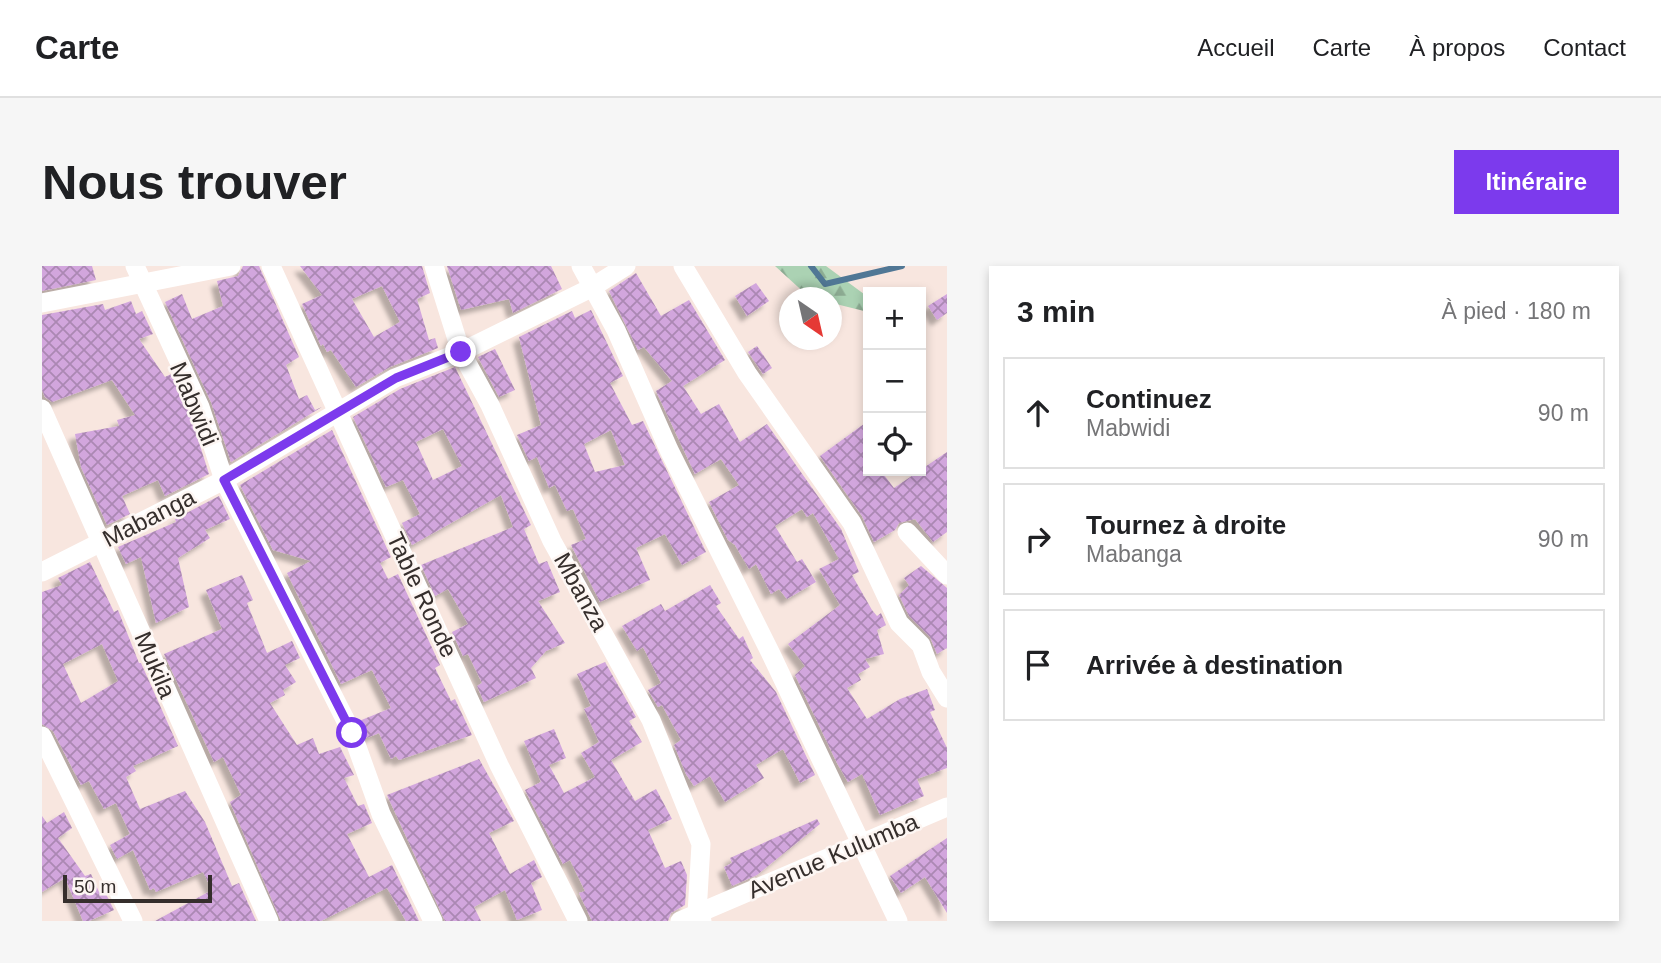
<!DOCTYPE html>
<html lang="fr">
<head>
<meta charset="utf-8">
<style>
  body { margin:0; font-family:Helvetica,sans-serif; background:#f6f6f6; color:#202124 }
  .controls { position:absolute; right:21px; top:21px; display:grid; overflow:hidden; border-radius:0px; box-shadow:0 4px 10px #0003 }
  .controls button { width:63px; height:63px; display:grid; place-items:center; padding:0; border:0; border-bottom:2px solid #e0e0e0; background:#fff; color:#202124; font:35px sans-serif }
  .compass { position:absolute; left:737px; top:21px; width:63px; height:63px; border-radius:50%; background:#fff; box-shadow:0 4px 10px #0003; rotate:146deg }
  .scale { position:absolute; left:21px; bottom:18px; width:149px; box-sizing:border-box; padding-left:7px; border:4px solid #352e2c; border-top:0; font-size:19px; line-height:24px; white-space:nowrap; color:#352e2c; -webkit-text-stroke:5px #fdf6f3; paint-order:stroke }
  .stop { position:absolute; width:21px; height:21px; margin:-16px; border:5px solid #7c3aed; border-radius:50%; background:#fff }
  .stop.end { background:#7c3aed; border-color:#fff; box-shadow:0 2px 7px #0008 }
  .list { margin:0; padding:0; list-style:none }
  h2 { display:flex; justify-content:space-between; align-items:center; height:91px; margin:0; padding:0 28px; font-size:30px }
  h2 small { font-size:23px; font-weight:400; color:#757577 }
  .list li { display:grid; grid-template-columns:46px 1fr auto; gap:21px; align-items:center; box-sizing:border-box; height:112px; margin:0 14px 14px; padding:0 14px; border:2px solid #e0e0e0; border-radius:0px }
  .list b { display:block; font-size:26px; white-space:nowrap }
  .list p { margin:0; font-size:23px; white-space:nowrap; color:#757577 }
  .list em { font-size:23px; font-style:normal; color:#757577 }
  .icon { flex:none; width:38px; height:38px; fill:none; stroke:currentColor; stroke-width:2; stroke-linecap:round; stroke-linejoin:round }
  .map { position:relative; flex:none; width:905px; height:655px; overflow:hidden; border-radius:0px }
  header { display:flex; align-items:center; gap:42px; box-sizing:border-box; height:98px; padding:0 35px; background:#fff; border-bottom:2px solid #e0e0e0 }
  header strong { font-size:33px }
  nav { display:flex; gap:38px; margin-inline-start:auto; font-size:24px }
  .intro { display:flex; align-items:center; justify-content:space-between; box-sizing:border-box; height:168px; padding:0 42px }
  h1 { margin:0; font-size:49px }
  .button { padding:18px 32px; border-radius:0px; background:#7c3aed; color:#fff; font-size:24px; font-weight:700 }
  main { display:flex; gap:42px; padding:0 42px }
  aside { flex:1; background:#fff; border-radius:0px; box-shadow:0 4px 10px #0003 }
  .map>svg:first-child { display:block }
</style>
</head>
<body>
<header>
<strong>Carte</strong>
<nav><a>Accueil</a><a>Carte</a><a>À propos</a><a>Contact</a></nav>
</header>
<div class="intro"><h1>Nous trouver</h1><a class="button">Itinéraire</a></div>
<main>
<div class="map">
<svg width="905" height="655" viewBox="0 0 905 655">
  <defs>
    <pattern id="forest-firs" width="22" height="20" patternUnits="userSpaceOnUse" patternTransform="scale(1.75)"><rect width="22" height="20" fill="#abd2b3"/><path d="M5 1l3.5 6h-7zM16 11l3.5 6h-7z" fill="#8cab92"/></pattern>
    <pattern id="building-cross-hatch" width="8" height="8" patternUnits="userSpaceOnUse" patternTransform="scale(1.75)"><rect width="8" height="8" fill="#d2a6dd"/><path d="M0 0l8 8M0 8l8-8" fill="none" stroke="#ab88b3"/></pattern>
    <filter id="shadow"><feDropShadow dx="-6" dy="6" stdDeviation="2" flood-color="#0004"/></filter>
  </defs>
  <rect width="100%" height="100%" fill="#f8e6df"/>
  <polygon fill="url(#forest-firs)" points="733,0 784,0 826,31 826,46 790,37 790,32 767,31"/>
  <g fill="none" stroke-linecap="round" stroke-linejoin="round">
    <polyline stroke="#507795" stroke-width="6" points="769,0 783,18 860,0"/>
  </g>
  <g fill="url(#building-cross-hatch)" fill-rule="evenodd" filter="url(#shadow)">
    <polygon points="0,0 50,0 54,14 0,25"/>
    <polygon points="201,0 217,0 257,91 244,99 257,133 265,129 273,144 280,141 189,196 169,136 123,36 140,28 150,53 181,40 175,15 196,10"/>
    <path d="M258 0H380L388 27 375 33 387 74 393 72 396 82 348 101 314 121 289 84 285 86 281 78 279 80 260 38 280 29ZM340 20 358 56 332 71 310 33Z"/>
    <polygon points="405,0 509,0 520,23 471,47 467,33 419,44"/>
    <polygon points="594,7 619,50 647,34 683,94 641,120 659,148 677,138 698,176 725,158 799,263 817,306 810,309 830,344 835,350 839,347 844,359 835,364 842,388 823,393 828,401 816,408 819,414 805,422 825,453 858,433 885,423 893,444 888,446 905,482 905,502 875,513 882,530 838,549 820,508 806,516 795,497 753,409 763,400 746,378 798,339 777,303 797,293 771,247 765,251 760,243 733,260 755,296 760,293 774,316 745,333 737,323 729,328 714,298 707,303 693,279 686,274 667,236 697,219 679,193 653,208 614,125 630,115 602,81 596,84 567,25"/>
    <polygon points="714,17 727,35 705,50 693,30"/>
    <polygon points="905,28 905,47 895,54 886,40"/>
    <polygon points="89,35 94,48 100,45 111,68 97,73 123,111 129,108 147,145 167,208 123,230 116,214 80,230 88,248 65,259 39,201 33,168 77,160 75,154 93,149 70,114 10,136 3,131 0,124 0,49 61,38 63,44"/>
    <path d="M549 44 581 110 568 117 590 159 601 155 664 286 640 299 623 268 594 282 608 314 558 336 529 279 544 273 531 243 525 245 513 219 507 222 495 191 487 195 475 169 499 159 477 71 530 45 533 52ZM569 164 583 199 553 206 542 178Z"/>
    <polygon points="715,80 730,102 721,108 706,86"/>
    <polygon points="453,83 473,124 457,131 436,91"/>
    <path d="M413 101 489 259 482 263 497 298 505 295 518 326 496 335 523 377 504 385 489 402 494 412 442 436 435 420 440 417 426 388 421 390 410 366 426 358 406 323 393 330 379 299 471 261 459 229 370 279 360 257 378 248 361 214 344 221 311 151 358 123ZM401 163 420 200 391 214 374 176Z"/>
    <polygon points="826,155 826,205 839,205 852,222 905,186 905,266 891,276 873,253 857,257 853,264 832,276 820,250 778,190"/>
    <polygon points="290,164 349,291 338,297 346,313 356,308 398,399 393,402 409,435 413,433 430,469 357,494 354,490 349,493 337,467 325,472 317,455 349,442 330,404 299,418 245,307 269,295 231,284 198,219"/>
    <polygon points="177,230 188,253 163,264 168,272 136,292 147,341 114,357 99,291 84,298 76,281 134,256 133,253"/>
    <path d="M48 296 72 346 76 344 97 397H99L136 480 91 500 94 505 84 511 98 543 143 525 163 556 190 620 197 617 214 655H113L170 624 161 606 114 626 112 622 108 624 91 584 75 593 68 579 88 568 74 537 62 543 47 515 39 519 11 465 0 458V326L20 319 16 312ZM60 378 76 415 39 437 21 398Z"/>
    <polygon points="879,300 905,322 905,382 895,388 888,371 867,350 857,329 867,319 862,312"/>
    <polygon points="200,309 211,334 205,337 225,387 250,375 258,392 243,399 254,416 241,424 243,429 228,437 255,479 271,472 277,488 298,481 312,509 302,512 316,540 322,538 330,557 305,568 327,611 350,599 377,655 364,655 345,622 279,655 239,655 188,536 199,529 181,491 172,496 122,388 180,363 164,324"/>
    <polygon points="668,319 679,337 674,340 697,373 701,370 711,392 708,394 734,426 773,509 758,517 741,483 714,499 722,512 683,536 668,510 652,520 644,508 632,479 639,474 620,439 616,441 606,424 619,417 601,381 595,385 580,360 619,338 623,345"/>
    <polygon points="563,396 594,451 587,455 600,476 569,494 593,535 614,523 630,553 606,564 623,602 639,595 645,609 643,639 629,647 626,655 550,655 537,627 543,625 528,594 521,598 483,524 499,516 482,475 512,463 524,492 507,499 522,527 553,511 539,487 557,476 542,443 549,440 535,408"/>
    <polygon points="437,493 472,555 447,567 468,608 492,594 500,611 489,617 500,644 475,654 463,624 432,641 439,655 403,655 345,529"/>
    <polygon points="22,546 30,562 16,572 43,610 49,608 57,626 62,624 72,644 47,655 41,655 23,612 0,626 0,550 5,557"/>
    <polygon points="775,553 778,558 715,609 690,620 682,601 690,597 688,592"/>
    <polygon points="905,572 905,647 883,611 859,627 848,610"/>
  </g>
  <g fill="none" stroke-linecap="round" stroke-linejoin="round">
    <g stroke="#fff" stroke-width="19">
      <polyline points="93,0 158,141 182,214 310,467 339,548 391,655"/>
      <polyline points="229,0 457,499 536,655"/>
      <polyline points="392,0 419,86 448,139 510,275 609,454 659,578 655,648 660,655"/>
      <polyline points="539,0 574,64 627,184 728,386 856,655"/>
      <polyline points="641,0 705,107 810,257 857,357 879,379 889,406 905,432"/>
      <polyline points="0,37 189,0"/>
      <polyline points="0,143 227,655"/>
      <polyline points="865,266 905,309"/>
      <polyline points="0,306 182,214 353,112 419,86 549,22 584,0"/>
      <polyline points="0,470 91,655"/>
      <polyline points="638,655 905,541"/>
    </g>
  </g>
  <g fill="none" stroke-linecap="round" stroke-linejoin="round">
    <polyline stroke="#7c3aed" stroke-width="9" points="310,467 182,214 354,112 419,86"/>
  </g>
  <g text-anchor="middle" stroke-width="5" stroke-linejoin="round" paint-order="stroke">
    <g font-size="24" fill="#352e2c" stroke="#fdf6f3">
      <text transform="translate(152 138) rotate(67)" y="8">Mabwidi</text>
      <text transform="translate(107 252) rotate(-27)" y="8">Mabanga</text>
      <text transform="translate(539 326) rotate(61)" y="8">Mbanza</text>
      <text transform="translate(380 329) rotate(65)" y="8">Table Ronde</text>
      <text transform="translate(113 399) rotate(67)" y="8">Mukila</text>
      <text transform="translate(791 590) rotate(-23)" y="8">Avenue Kulumba</text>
    </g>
  </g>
</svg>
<div class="controls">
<button>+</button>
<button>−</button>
<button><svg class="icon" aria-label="locate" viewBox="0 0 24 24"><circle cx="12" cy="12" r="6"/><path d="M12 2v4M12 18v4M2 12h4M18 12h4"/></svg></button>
</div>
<svg class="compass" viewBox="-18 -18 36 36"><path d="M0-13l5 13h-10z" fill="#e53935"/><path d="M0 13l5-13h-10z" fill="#757577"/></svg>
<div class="scale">50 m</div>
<div class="stop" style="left:310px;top:467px"></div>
<div class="stop end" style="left:419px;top:86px"></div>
</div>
<aside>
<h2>3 min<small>À pied · 180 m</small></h2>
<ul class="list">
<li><svg class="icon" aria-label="ahead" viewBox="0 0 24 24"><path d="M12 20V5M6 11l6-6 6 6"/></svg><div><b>Continuez</b><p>Mabwidi</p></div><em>90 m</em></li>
<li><svg class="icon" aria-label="right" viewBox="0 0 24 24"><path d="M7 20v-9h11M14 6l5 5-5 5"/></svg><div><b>Tournez à droite</b><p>Mabanga</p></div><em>90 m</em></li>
<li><svg class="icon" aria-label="arrive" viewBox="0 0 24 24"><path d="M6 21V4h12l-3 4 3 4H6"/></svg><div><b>Arrivée à destination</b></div></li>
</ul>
</aside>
</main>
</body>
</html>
